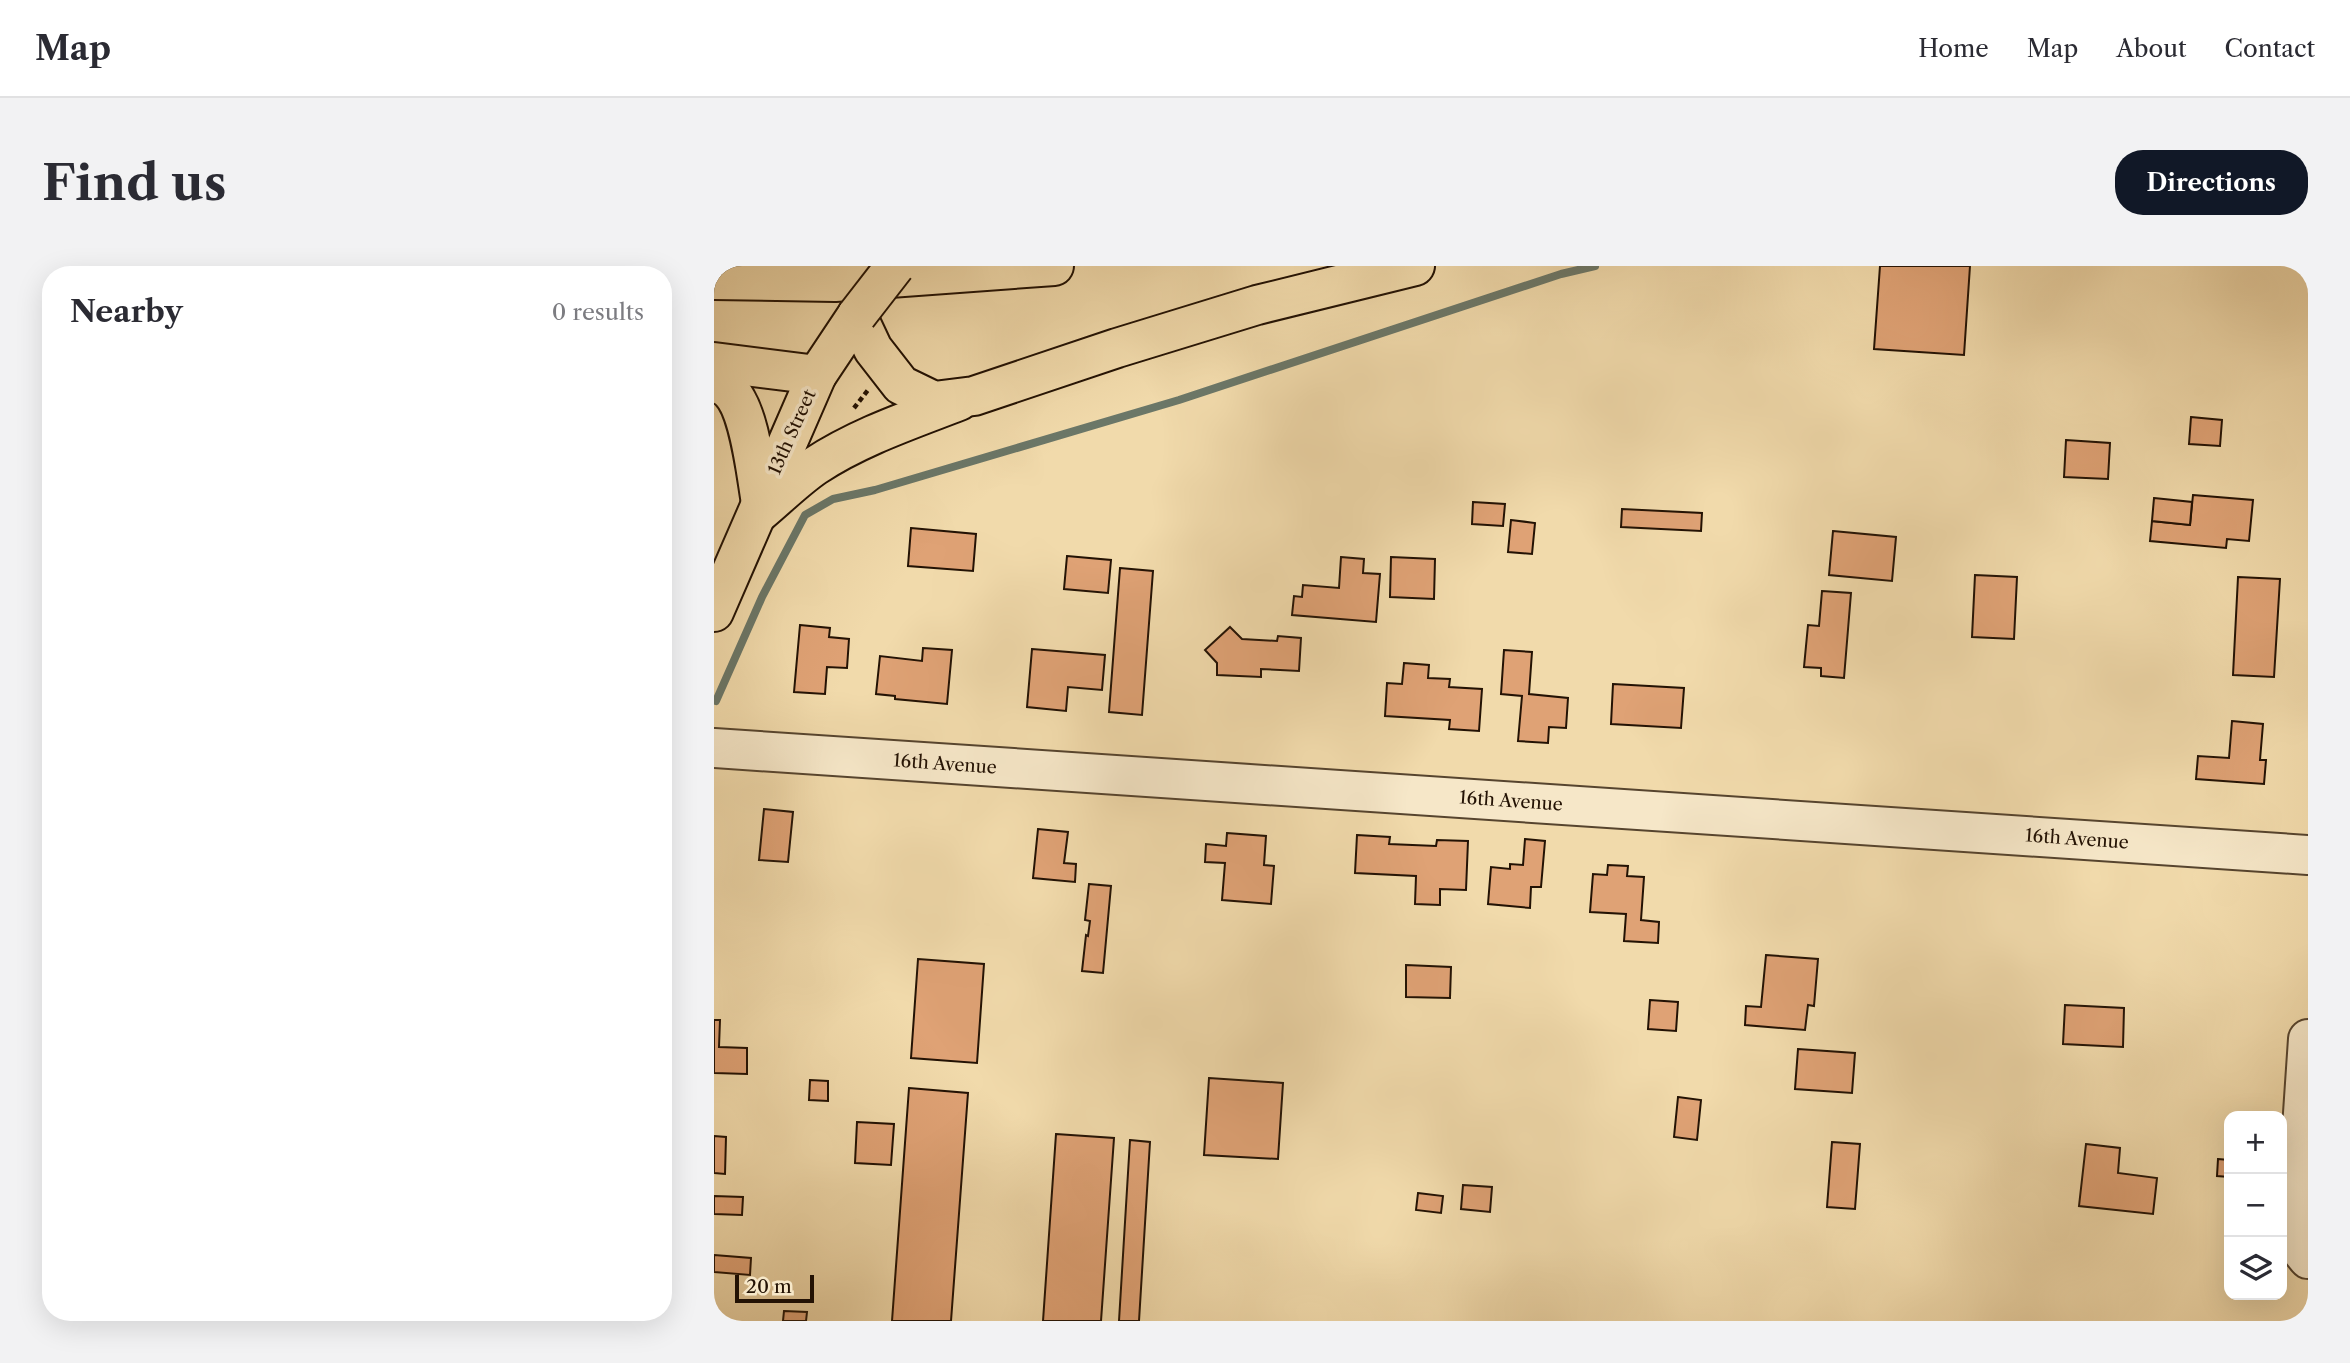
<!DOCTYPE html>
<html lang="en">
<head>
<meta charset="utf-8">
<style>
  body { margin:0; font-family:"Libre Caslon Text",serif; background:#f2f2f3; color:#2b2b33 }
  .controls { position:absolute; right:21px; bottom:21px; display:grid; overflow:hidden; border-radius:14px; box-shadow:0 7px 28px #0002 }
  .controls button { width:63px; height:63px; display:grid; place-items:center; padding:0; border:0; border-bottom:2px solid #e1e1e2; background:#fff; color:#2b2b33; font:35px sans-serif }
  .scale { position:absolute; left:21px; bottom:18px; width:79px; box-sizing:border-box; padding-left:7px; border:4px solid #231204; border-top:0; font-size:19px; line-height:24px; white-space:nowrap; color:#231204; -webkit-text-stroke:5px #f6e7c8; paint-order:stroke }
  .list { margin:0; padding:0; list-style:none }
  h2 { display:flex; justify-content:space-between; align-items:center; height:91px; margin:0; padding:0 28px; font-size:30px }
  h2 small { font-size:23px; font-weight:400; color:#7c7c81 }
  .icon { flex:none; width:38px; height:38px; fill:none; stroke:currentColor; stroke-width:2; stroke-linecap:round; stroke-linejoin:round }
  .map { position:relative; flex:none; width:1594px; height:1055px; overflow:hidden; border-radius:28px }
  header { display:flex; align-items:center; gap:42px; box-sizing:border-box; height:98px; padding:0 35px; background:#fff; border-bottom:2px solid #e1e1e2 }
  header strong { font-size:33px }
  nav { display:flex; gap:38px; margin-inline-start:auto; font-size:24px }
  .intro { display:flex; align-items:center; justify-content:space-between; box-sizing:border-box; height:168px; padding:0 42px }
  h1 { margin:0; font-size:49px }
  .button { padding:18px 32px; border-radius:28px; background:#111827; color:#fff; font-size:24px; font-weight:700 }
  main { display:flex; gap:42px; padding:0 42px }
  aside { flex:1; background:#fff; border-radius:28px; box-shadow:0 7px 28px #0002 }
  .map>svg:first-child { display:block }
</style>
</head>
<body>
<header>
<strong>Map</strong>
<nav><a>Home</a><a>Map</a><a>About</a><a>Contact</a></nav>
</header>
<div class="intro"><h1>Find us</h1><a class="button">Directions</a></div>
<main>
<aside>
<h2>Nearby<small>0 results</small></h2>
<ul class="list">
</ul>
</aside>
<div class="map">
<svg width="1594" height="1055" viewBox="0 0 1594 1055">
  <rect width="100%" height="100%" fill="#f1daab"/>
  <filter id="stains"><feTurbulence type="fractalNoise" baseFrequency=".00286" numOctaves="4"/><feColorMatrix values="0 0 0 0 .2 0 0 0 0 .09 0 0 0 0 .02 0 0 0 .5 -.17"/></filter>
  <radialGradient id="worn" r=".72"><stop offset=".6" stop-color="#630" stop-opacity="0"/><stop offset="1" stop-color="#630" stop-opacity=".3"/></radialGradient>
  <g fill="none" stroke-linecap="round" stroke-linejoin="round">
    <polyline stroke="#6b7768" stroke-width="8" points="2,435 48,331 91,249 119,233 161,224 465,134 847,8 881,0"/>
  </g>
  <g fill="#dfa275" stroke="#231204" stroke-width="2">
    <polygon points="1166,0 1256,0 1250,89 1160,83"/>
    <polygon points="1477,151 1508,154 1506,180 1475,178"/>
    <polygon points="1352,174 1396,177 1394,213 1350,211"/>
    <polygon points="1479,229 1539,234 1535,275 1513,273 1512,282 1436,275 1438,255 1476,259"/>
    <polygon points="1440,232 1478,236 1476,259 1438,255"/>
    <polygon points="759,236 791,238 789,260 758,258"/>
    <polygon points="908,243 988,247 987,265 907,261"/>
    <polygon points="797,254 821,257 818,288 794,286"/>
    <polygon points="197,262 262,268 259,305 194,300"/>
    <polygon points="1119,265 1182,271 1178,315 1115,309"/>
    <polygon points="353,290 397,294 394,327 350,323"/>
    <polygon points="627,291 650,293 649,307 666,308 662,356 578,349 580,330 588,331 589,319 625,322"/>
    <polygon points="677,291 721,293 720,333 676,331"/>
    <polygon points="406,302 439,305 428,449 395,446"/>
    <polygon points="1261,309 1303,311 1300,373 1258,371"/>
    <polygon points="1524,311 1566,313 1560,411 1519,409"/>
    <polygon points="1108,325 1137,327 1130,412 1107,410 1107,402 1090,401 1094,359 1105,360"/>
    <polygon points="86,359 116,362 115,371 135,373 133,402 113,401 111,428 80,426"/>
    <polygon points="516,361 528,373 563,375 564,370 587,372 585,405 547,403 547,411 503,409 503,397 491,384"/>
    <polygon points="209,382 238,384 233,438 181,433 181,430 162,428 166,390 208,395"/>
    <polygon points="318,383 391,389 388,424 354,421 352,445 313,441"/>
    <polygon points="790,384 818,386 815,428 854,432 852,462 835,461 834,477 804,475 808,430 787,428"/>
    <polygon points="690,397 715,399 714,412 736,413 735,421 768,423 765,465 735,463 736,454 671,450 673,417 688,418"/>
    <polygon points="899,418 970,422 967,462 897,458"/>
    <polygon points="1518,455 1549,458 1546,494 1552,494 1550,518 1482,513 1484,490 1515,492"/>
    <polygon points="50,543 79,546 74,596 45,594"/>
    <polygon points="324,563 354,566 350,597 362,598 361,616 319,612"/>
    <polygon points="513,567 552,570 550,599 560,600 557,638 508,634 511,597 491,596 492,578 512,580"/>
    <polygon points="643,569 676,571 675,578 722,580 723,574 754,575 752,624 726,623 726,639 701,638 702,610 641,607"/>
    <polygon points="811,573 831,575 827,621 817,621 816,642 774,638 777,601 796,603 796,598 809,599"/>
    <polygon points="894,599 914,600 913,610 930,611 927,654 945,656 944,677 910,675 912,648 876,646 879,608 893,609"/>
    <polygon points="375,618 397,620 389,707 368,705 372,669 374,670 376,655 371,654"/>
    <polygon points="1052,689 1104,693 1100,740 1094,739 1091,764 1031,759 1032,740 1047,741"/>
    <polygon points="204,693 270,698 263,797 197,792"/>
    <polygon points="692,699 737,701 736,732 692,731"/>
    <polygon points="936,734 964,736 962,765 934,763"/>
    <polygon points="1351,739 1410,742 1409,781 1349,778"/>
    <polygon points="0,754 6,754 5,781 33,782 33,808 0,807"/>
    <polygon points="1084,783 1141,787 1138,827 1081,823"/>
    <polygon points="495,812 569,817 564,893 490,889"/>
    <polygon points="96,814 114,815 114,835 95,834"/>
    <polygon points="195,822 254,827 237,1055 178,1055"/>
    <polygon points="964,831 987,834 983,874 960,871"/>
    <polygon points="143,856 180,858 177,899 141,897"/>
    <polygon points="342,868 400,872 387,1055 329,1055"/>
    <polygon points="0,870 12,871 11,908 0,907"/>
    <polygon points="416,874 436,876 425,1055 405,1055"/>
    <polygon points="1118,876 1146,878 1141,943 1113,941"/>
    <polygon points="1372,878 1406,882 1404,907 1443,912 1439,948 1365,940"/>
    <polygon points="1504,893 1515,894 1515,911 1503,910"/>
    <polygon points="749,919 778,921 776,946 747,943"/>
    <polygon points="704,927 729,930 727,947 702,944"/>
    <polygon points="0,930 29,931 28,949 0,948"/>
    <polygon points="0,989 37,992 36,1009 0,1006"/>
    <polygon points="70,1045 93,1046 92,1055 69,1055"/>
  </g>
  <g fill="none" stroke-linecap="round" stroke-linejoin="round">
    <g stroke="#56442e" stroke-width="42">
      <g id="minor">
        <polyline points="0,482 1594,589"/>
        <polyline points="1594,773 1581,966 1586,983 1594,993"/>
      </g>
    </g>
    <g stroke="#231204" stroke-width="42">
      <g id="major">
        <polyline points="0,14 121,16 340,0"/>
        <polyline points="143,49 159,83 187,119 220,135 260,130 403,82 543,39 701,0"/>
        <polyline points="0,96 103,109"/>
        <path d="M0 116C4 118 11 120 15 124 36 143 42 209 47 237"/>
        <path d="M46 246C64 231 82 213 101 200 145 171 196 154 245 135"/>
        <polyline points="0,346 103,109 143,49"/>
      </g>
    </g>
    <polyline stroke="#231204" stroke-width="4.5" stroke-dasharray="5 3.5" stroke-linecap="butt" points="140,142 154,124"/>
    <use href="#minor" stroke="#f6e7c8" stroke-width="38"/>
    <use href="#major" stroke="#f1daab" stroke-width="38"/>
    <g stroke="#231204" stroke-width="42" stroke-linecap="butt">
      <polyline id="major-bridge" points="143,49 181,0"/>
    </g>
    <use href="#major-bridge" stroke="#f1daab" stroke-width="38"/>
  </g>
  <g text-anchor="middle" stroke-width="7" stroke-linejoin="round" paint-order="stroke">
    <g font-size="18" fill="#231204" stroke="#f6e7c8">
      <text transform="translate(78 166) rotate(-66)" y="6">13th Street</text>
      <text transform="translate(231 498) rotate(4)" y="6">16th Avenue</text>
      <text transform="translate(797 535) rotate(4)" y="6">16th Avenue</text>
      <text transform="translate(1363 573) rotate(4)" y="6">16th Avenue</text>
    </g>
  </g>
  <rect width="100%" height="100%" filter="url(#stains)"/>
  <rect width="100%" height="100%" fill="url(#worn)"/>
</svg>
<div class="controls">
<button>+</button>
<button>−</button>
<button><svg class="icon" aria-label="layers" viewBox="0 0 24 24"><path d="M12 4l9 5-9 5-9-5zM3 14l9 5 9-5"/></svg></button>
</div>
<div class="scale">20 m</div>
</div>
</main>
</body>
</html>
